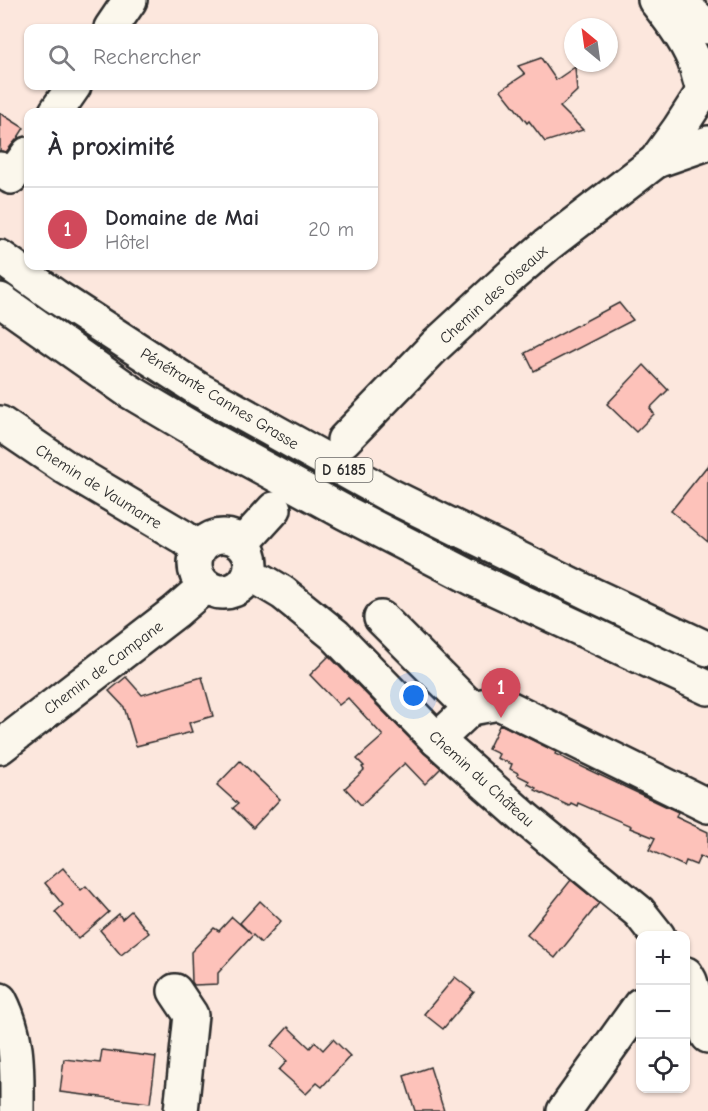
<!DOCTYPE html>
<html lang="fr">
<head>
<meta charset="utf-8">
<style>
  body { margin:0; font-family:"Comic Neue",sans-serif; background:#f2f2f3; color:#2b2b33 }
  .controls { position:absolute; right:18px; bottom:18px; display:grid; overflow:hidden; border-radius:12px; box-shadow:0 2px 4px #0004 }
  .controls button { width:54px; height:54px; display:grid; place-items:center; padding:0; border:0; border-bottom:2px solid #e1e1e2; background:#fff; color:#2b2b33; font:30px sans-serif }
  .compass { position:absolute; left:564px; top:18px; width:54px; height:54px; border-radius:50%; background:#fff; box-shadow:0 2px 4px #0004; rotate:331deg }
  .you { position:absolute; left:414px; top:696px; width:21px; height:21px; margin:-15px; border:4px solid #fff; border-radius:50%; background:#1a73e8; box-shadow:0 0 0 9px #1a73e833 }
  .badge { display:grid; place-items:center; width:39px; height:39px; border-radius:50%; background:#d1495b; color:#fff; font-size:20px; font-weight:700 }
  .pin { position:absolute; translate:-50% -50px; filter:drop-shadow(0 2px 3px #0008) }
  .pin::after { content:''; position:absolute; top:32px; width:21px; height:18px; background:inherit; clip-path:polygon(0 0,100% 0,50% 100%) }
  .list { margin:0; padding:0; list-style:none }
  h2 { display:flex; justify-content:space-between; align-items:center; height:78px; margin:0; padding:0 24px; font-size:26px }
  h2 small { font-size:20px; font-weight:400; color:#7c7c81 }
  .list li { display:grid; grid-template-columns:39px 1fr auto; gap:18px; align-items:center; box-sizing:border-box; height:84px; padding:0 24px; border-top:2px solid #e1e1e2 }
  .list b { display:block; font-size:22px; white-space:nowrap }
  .list p { margin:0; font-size:20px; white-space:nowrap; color:#7c7c81 }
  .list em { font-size:20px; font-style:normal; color:#7c7c81 }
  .icon { flex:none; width:33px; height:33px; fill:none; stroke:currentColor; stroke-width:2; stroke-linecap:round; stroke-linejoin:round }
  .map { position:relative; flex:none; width:708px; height:1111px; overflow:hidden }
  .search { position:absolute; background:#fff; box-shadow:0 2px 4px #0004; left:24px; top:24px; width:354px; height:66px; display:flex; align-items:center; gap:15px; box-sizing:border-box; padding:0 21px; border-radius:12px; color:#7c7c81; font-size:22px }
  .panel { position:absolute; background:#fff; box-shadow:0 2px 4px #0004; left:24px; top:108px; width:354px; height:162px; border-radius:12px }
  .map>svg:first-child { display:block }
</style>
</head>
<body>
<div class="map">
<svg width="708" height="1111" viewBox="0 0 708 1111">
  <rect width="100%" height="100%" fill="#fce7dd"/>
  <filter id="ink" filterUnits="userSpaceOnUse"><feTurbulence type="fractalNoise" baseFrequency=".0167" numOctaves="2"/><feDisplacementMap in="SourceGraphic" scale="12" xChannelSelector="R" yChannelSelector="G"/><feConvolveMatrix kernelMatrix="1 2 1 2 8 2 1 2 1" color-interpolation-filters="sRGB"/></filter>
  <g filter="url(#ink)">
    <g fill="#fdc2ba" stroke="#2b2b2b" stroke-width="1.5">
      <polygon points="541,58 556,80 575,67 577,91 560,107 583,130 545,142 529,121 527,123 501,90 525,74 518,66"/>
      <polygon points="0,113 24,128 17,139 6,152 0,151"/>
      <polygon points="619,303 633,320 534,371 525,353"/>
      <polygon points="644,365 668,390 650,408 654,414 636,432 607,404"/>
      <polygon points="708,465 708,542 671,511"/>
      <polygon points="329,656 424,753 441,768 425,784 405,763 361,805 345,788 364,770 362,767 364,766 357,759 383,736 348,698 339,705 310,675"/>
      <polygon points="126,677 142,695 202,677 213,716 189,723 192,732 136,746 124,707 109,691"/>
      <polygon points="500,724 556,752 555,754 678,812 676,817 708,832 708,860 700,856 696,865 686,861 684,866 649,850 655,838 630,828 631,826 578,803 577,806 571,803 569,806 535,790 536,788 528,784 529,781 517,775 518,773 510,769 512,764 497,758 499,754 488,749"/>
      <polygon points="240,761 280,799 253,828 233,808 238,804 217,785"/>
      <polygon points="63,868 81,890 86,886 109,912 78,939 55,912 63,905 45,883"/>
      <polygon points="571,880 599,903 555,958 527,935"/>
      <polygon points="260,901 281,921 261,943 253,935 218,973 218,984 194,985 192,982 191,952 214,928 219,931 232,917 251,934 240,923"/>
      <polygon points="131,911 149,933 121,955 100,930 119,914 122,919"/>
      <polygon points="455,977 474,992 443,1029 424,1014"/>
      <polygon points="288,1027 310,1048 315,1042 323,1050 333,1039 350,1056 322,1087 317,1083 306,1094 279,1070 287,1061 271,1046"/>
      <polygon points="102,1050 156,1057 150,1103 60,1092 64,1059 100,1063"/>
      <polygon points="430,1067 444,1111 415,1111 404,1076"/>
    </g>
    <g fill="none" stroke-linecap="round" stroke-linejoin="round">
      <g stroke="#2b2b2b" stroke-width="38">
        <g id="minor">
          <polyline points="111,28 130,0"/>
          <polyline points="56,112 74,86"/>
          <polyline points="0,169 11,177 28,154"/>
          <polyline points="0,423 65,467 183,537 199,549"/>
          <polyline points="250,575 263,581 283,593 335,635 437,740 527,820 639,912 658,936"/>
          <polyline points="381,618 471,708"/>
          <polyline points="437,740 471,708 499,703 708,806"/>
          <polyline points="686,974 690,981 708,1036"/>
          <polyline points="175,991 191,1015 181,1111"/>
          <polyline points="564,1111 640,1005"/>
        </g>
      </g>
      <g stroke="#2b2b2b" stroke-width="38">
        <g id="major">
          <path d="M655 0C669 18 685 38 694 60 697 67 698 75 701 83"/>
          <polyline points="680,0 690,12 708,27"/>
          <polyline points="656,161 708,143"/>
          <polyline points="344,440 435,346 511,276 547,245 656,161 679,129 699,98"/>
          <circle cx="223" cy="564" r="28"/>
          <polyline points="243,543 274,509"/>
          <polyline points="0,747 175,612 205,586"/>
          <path d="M0 1000C19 1037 17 1071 17 1111"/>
        </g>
      </g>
      <g stroke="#2b2b2b" stroke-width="38">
        <g id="highway">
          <polyline points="0,257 55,296 198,389 389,495 593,595 708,649"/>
          <polyline points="0,300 129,391 205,436 344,512 478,581 708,688"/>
        </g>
      </g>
      <use href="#minor" stroke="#fbf7ec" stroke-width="33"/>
      <use href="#major" stroke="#fbf7ec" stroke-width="33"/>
      <use href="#highway" stroke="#fbf7ec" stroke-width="33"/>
    </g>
  </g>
  <g text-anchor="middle" stroke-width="6" stroke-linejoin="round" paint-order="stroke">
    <rect fill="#fbf7ec" stroke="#696865" stroke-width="1.5" x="315.5" y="458" width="57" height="24" rx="4.5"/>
    <g font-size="15" font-weight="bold" fill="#2b2b2b">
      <text x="344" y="475">D 6185</text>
    </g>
    <g font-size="16" fill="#2b2b2b" stroke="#fbf7ec">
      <text transform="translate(493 294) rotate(-42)" y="6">Chemin des Oiseaux</text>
      <text transform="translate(220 398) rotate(31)" y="6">Pénétrante Cannes Grasse</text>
      <text transform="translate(99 486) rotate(32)" y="6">Chemin de Vaumarre</text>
      <text transform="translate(103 667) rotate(-37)" y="6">Chemin de Campane</text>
      <text transform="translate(482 778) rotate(42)" y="6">Chemin du Château</text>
    </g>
  </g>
</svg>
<div class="controls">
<button>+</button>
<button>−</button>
<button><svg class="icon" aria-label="locate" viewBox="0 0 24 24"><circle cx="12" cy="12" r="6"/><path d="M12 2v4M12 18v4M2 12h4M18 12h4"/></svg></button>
</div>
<svg class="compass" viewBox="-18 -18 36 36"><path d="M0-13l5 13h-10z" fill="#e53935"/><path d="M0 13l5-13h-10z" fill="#7c7c81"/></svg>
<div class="you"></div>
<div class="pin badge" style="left:501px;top:718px">1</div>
<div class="search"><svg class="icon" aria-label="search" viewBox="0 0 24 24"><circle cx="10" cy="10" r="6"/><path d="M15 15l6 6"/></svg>Rechercher</div>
<section class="panel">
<h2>À proximité<small></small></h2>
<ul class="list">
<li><span class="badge">1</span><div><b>Domaine de Mai</b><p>Hôtel</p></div><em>20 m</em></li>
</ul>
</section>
</div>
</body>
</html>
